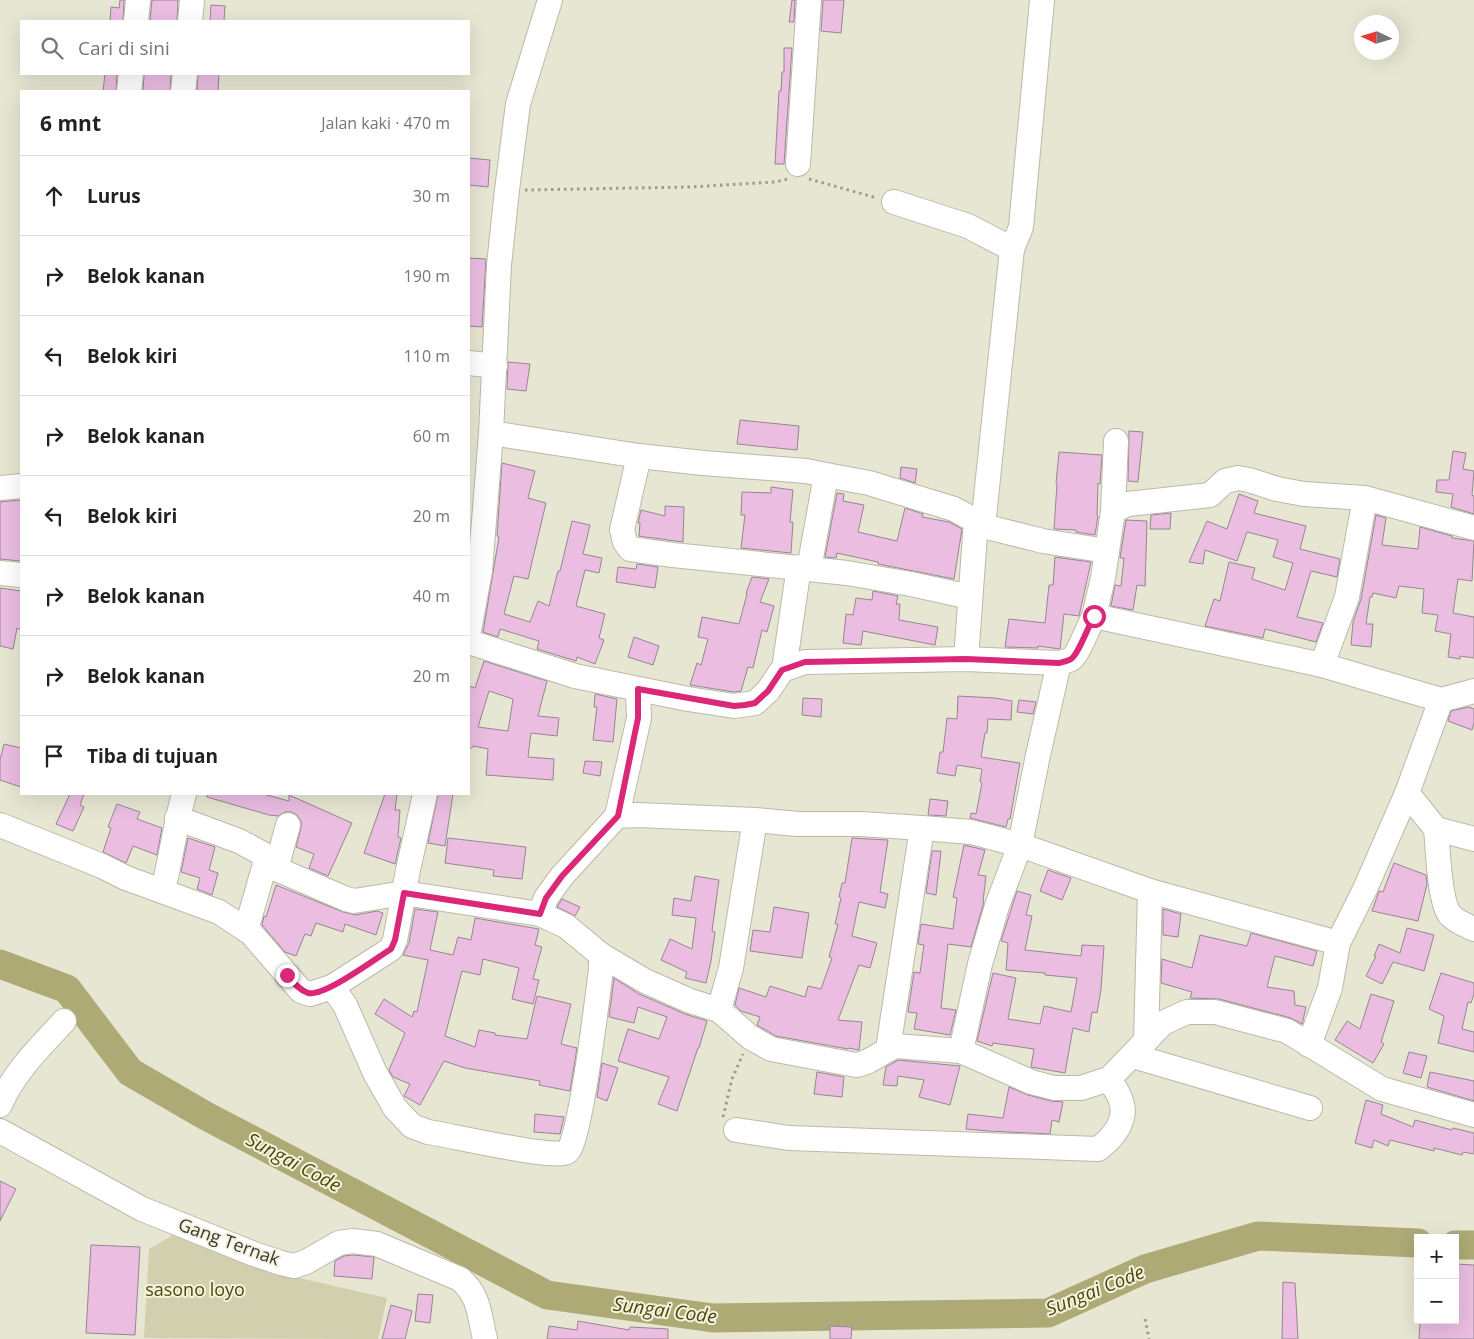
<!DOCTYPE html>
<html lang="id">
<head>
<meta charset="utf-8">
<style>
  body { margin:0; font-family:"Open Sans",sans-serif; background:#f6f6f6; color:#222 }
  .controls { position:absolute; right:15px; bottom:15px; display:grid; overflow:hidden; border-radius:0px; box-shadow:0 5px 20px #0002 }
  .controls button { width:45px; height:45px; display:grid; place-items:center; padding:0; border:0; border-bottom:1px solid #e0e0e0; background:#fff; color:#222; font:25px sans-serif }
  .compass { position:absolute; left:1354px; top:15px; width:45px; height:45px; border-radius:50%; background:#fff; box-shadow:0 5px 20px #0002; rotate:274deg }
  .stop { position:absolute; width:15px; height:15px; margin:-11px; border:4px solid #db2777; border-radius:50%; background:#fff }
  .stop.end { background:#db2777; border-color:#fff; box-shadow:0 1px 5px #0008 }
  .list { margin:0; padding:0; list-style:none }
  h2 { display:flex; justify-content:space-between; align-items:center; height:65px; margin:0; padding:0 20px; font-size:21px }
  h2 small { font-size:16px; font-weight:400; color:#767676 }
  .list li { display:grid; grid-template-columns:32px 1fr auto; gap:15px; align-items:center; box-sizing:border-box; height:80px; padding:0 20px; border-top:1px solid #e0e0e0 }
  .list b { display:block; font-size:19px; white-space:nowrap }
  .list em { font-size:16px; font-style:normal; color:#767676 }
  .icon { flex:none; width:28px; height:28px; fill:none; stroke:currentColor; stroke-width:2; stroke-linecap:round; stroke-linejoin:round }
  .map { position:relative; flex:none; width:1474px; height:1339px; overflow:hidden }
  .search { position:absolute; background:#fff; box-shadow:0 5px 20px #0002; left:20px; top:20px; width:450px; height:55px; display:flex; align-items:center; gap:12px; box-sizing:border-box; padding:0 18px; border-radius:0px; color:#767676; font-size:19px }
  .panel { position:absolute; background:#fff; box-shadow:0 5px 20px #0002; left:20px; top:90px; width:450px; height:705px; border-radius:0px }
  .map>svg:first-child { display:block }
</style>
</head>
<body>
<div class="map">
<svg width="1474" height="1339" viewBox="0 0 1474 1339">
  <rect width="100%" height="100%" fill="#e7e6d3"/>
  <polygon fill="#d1cfae" points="175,1229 267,1256 299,1278 387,1298 378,1339 144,1338 149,1249 170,1237"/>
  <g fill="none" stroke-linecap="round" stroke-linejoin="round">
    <g stroke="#aeaa76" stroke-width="29">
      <polyline points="0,964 67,989 130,1072 206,1116 547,1295 713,1318 1048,1313 1145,1269 1258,1236 1418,1243"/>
      <polyline points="1455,1245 1474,1245"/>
    </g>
  </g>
  <g fill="#eabde1" stroke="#958692" fill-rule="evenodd">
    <polygon points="120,0 124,0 123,21 110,21 111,7 119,8"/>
    <polygon points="152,0 178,0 177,21 150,21"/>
    <polygon points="792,0 795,0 794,22 789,22"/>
    <polygon points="823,0 844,0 841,33 821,31"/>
    <polygon points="211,5 225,6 224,21 210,21"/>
    <polygon points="784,48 792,48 784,164 775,164 779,91 781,91 782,72 784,72"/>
    <polygon points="105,74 117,74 116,91 103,91"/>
    <polygon points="144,74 171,74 170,91 143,91"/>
    <polygon points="198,74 219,74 218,91 197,91"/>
    <polygon points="469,158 490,160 488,187 469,185"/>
    <polygon points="469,258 486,259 482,327 469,326"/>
    <polygon points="508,362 530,364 526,391 507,389"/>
    <polygon points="740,420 799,426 797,450 737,444"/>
    <polygon points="1129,431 1143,432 1138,482 1128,481"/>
    <polygon points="1453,451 1466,453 1463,469 1474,471 1472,495 1474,496 1474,514 1451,507 1453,494 1436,492 1437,480 1449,480"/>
    <polygon points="1059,452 1102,455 1100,484 1098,483 1097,516 1098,516 1095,535 1076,532 1076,530 1054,529 1057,484 1056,483"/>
    <polygon points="502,463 535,471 528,498 546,503 528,579 514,576 504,614 530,622 538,601 549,606 558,571 560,571 572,521 590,525 583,554 602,558 599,573 585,570 576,606 605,614 599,638 604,640 595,664 577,657 576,661 537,649 539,641 500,629 498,637 483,632 499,537 497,536"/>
    <polygon points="901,467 917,469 915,483 900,478"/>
    <polygon points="771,487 793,490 790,522 793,522 791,553 741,548 745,515 741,515 742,492 771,493"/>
    <polygon points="837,493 844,494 843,501 864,505 858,532 897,541 905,508 923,514 922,517 949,522 962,529 954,579 878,564 878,562 837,553 836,558 825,557"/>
    <polygon points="1239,494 1258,501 1254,513 1306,526 1300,549 1340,559 1337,577 1311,571 1297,617 1323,623 1316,642 1265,629 1263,638 1205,626 1214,599 1220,601 1229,562 1255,568 1252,579 1285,590 1293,563 1273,557 1278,540 1247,532 1237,561 1205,550 1203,564 1189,562 1207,521 1227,529"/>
    <polygon points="21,500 21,561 0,559 0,502"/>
    <polygon points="665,506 684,507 683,542 639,536 640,523 638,523 641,510 665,516"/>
    <polygon points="1171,513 1170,529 1150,529 1151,515"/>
    <polygon points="1376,515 1386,518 1382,545 1418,549 1420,527 1452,536 1452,538 1474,541 1472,581 1458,579 1453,613 1474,617 1474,658 1460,656 1460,659 1448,657 1451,634 1435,631 1438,615 1422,613 1424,589 1399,586 1396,598 1373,593 1372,597 1370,597 1366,624 1373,624 1371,647 1351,645 1353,622 1361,599"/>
    <polygon points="1126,520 1147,521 1145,586 1137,585 1133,610 1111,606 1115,585 1121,586 1124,558 1120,558"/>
    <polygon points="1055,557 1091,562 1079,616 1064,614 1060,649 1038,646 1038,648 1005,647 1009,619 1045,623 1049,585 1053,585"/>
    <polygon points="637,564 658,567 655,588 616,582 618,567 636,569"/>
    <polygon points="752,577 769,579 760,602 774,606 767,632 762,630 753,668 748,667 741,691 734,692 690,685 697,663 701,665 708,639 698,637 702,617 739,624 747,594 746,593"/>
    <polygon points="0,588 21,591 21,630 17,628 13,649 0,646"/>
    <polygon points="873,591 898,596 896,604 900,604 899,620 938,627 935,645 863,631 861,645 843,643 846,614 853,615 856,598 872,600"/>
    <polygon points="634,637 659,646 653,665 628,657"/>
    <path d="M484 661 547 681 538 716 559 718 557 736 531 733 528 757 554 759 553 780 486 775 488 749 473 746 472 748H469V686L475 688ZM489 691 513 699 508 731 478 727Z"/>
    <polygon points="595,694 617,699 613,742 593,740 597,707 594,707"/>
    <polygon points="958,696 995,698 1012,701 1011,720 988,719 987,733 985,733 981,757 1020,763 1010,819 1008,819 1006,827 970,818 971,813 976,814 982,783 980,782 982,769 957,765 955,776 937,773 940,752 943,752 947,718 957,719"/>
    <polygon points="803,698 822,699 821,717 802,715"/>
    <polygon points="1019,700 1036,702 1033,714 1017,712"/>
    <polygon points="1469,707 1474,709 1474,723 1472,730 1448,721 1451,711"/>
    <polygon points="4,744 21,748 21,787 0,780 0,760"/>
    <polygon points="585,761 602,762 600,776 583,773"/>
    <polygon points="70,794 84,794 80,805 84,807 73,831 56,824"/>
    <polygon points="207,794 263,794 289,801 289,795 352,823 328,876 309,868 314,854 296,847 301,828 301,821 297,815 291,812 285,812 278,816 269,815 207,797"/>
    <polygon points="385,794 397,794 395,810 400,810 398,837 401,838 395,864 364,853"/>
    <polygon points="438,794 453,794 445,846 428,843"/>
    <polygon points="930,799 948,801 946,816 928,815"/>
    <polygon points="117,804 140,812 137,819 162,828 157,855 133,846 126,863 103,852 111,828 108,827"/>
    <polygon points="188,838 215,847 209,870 218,873 212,895 197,889 200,878 181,872"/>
    <polygon points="448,838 526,847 522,879 493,876 494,870 445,863"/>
    <polygon points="852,838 888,840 880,892 888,894 885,908 859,902 852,936 877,943 870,968 859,965 838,1020 862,1022 859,1050 848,1048 848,1049 776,1036 757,1025 760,1017 741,1011 735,1005 739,988 766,997 770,986 805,997 808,986 821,989 832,958 829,957 838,924 835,924 841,898 839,897 842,883 845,883"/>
    <polygon points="964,845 985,850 978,875 986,876 983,901 984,902 971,947 948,944 941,1008 956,1010 950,1035 914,1029 917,1013 908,1012 914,972 920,973 924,945 918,944 921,924 953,929 957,898 953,897"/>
    <polygon points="932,851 941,851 936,895 926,893"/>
    <polygon points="1394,863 1426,875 1427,884 1418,921 1372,911 1379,891 1383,892"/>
    <polygon points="1048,870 1071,878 1062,900 1040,891"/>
    <polygon points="695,876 719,880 712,931 715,932 711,961 706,983 685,978 687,972 661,960 670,939 692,949 696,918 672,915 674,898 691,901"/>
    <polygon points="276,885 343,912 356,915 377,911 383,913 376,935 345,924 343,932 316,923 311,936 305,934 296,956 285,952 262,925 264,916 266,917"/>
    <polygon points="1017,891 1031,895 1026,915 1032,916 1025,950 1081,956 1082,945 1104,946 1101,989 1097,1013 1092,1012 1089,1032 1073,1028 1065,1073 1031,1067 1034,1049 993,1043 992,1046 977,1041 993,973 1016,978 1008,1019 1040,1024 1044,1006 1071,1012 1077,978 1045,975 1045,973 1006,970 1008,943 1001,941"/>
    <polygon points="562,899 580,907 575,916 557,907"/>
    <polygon points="774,907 809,913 802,958 750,951 753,930 770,932"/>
    <polygon points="415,909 438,912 430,950 453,955 458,937 471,940 475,918 539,929 535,945 542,947 533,979 539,980 533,1004 512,999 519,968 483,959 480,975 462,971 445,1036 475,1047 479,1030 495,1033 495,1035 527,1039 537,996 571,1004 561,1044 577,1048 570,1091 539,1085 540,1081 465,1068 444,1061 420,1105 404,1096 410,1084 393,1077 389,1070 405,1033 375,1014 384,999 412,1017 414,1011 417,1012 428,960 403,955 409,943"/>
    <polygon points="1163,909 1181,914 1178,937 1163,935"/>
    <polygon points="1407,928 1434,935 1424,971 1393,962 1382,984 1366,976 1376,956 1374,956 1379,944 1400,953"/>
    <polygon points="1251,933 1317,951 1313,966 1275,956 1267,987 1294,991 1295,1005 1306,1007 1302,1024 1291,1018 1219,999 1190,998 1192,992 1161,983 1162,959 1192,968 1200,935 1247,946"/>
    <polygon points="1441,973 1474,983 1474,994 1471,1003 1468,1002 1462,1029 1474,1032 1474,1052 1438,1043 1444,1016 1429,1009"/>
    <polygon points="614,978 639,994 685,1014 707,1021 699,1048 698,1048 677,1111 658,1104 669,1077 618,1061 628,1029 659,1039 667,1017 638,1007 634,1023 609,1017"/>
    <polygon points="1371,994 1394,1001 1381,1042 1384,1044 1373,1063 1335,1040 1347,1021 1360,1029"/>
    <polygon points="1409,1052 1427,1056 1421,1078 1403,1073"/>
    <polygon points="898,1060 960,1066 950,1105 919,1097 924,1080 898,1076 897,1086 883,1085 886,1067"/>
    <polygon points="602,1063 618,1068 607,1101 597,1097"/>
    <polygon points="817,1072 844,1077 842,1097 814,1094"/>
    <polygon points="1430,1072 1474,1081 1474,1101 1427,1087"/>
    <polygon points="1009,1087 1028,1095 1051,1101 1063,1102 1059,1122 1052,1120 1050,1134 988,1131 966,1129 968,1114 1003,1118"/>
    <polygon points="1366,1100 1383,1105 1381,1114 1413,1127 1415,1120 1452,1130 1453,1128 1474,1133 1474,1154 1463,1152 1462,1155 1434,1148 1434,1151 1390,1140 1388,1146 1374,1140 1372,1148 1355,1143"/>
    <polygon points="535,1114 564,1117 560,1134 534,1132"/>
    <polygon points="0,1181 16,1189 0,1221"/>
    <polygon points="91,1245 140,1247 135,1335 86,1333"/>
    <polygon points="353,1255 374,1257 372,1279 334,1276 335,1261 344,1256"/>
    <polygon points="1455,1264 1474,1265 1474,1339 1419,1339 1420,1320 1455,1320"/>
    <polygon points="1283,1282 1295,1283 1298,1339 1282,1339"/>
    <polygon points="418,1294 433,1295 430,1323 415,1321"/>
    <polygon points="391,1305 412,1311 405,1339 382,1339"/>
    <polygon points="578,1321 629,1330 630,1327 668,1329 668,1339 547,1339 549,1326 577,1330"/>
    <polygon points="830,1326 852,1327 851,1339 830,1339"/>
  </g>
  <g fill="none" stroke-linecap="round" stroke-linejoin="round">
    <g stroke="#bbbaa8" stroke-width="26">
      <g id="minor">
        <polyline points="136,21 138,0"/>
        <polyline points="190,21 192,0"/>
        <polyline points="129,91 131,74"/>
        <polyline points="183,91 185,74"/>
        <polyline points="798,164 809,0"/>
        <polyline points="894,202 968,226 1012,249"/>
        <polyline points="469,363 495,366"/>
        <polyline points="491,433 639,456 703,463 806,471 826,475 869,483 954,509 976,521 966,659"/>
        <polyline points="639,456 622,530 625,542 630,549 673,555 847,573 911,584 970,597"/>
        <polyline points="0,488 21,486"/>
        <polyline points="1113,511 1116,441"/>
        <polyline points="976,521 983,526 1043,541 1107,551"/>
        <polyline points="983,526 1012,249 1021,227 1042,0"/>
        <polyline points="809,569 826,475"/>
        <polyline points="0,573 21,575"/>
        <polyline points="1094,616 1103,578 1113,511 1128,504 1210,495 1225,481 1238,478 1249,480 1277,489 1304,494 1365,498 1474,528"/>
        <polyline points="469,630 480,571 491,433 499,265 507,190 518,104 550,0"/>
        <path d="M469 642 575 676 688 699 734 706 755 703 768 691 782 670 805 662 966 659 1059 663C1063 662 1068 661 1071 659 1078 655 1089 625 1094 616L1322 665 1441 700 1474 691"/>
        <polyline points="1059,663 1038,755 1020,845 1150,891 1338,943 1365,889 1407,793 1441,700"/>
        <polyline points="1322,665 1347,597 1365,498"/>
        <polyline points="784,669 799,567"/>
        <polyline points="638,689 639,718 617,816 562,876 546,898 540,914 566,926 601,955 645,981 690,1001 719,1010 731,968 755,820"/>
        <polyline points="1407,793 1436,829 1474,839"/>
        <polyline points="617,816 638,815 755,820 798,824 861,824 922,828 971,832 1020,845 997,906 980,964 961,1051"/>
        <polyline points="177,818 239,841 263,854 265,864 246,930"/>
        <polyline points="0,825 102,866 126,878 219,912 251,933 301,991 310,994 332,987 391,949 395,940 408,870 425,794"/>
        <path d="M1436 829C1438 848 1439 901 1450 915 1457 922 1465 925 1474 929"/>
        <polyline points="265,864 346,899 354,901 404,893 540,914"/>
        <polyline points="276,869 288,825"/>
        <path d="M163 890C171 858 175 826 184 794"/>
        <path d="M332 987 345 1005 375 1073 395 1108 412 1126 428 1132C449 1135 556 1160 567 1152 580 1144 598 993 601 969V955"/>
        <path d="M719 1010 750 1037 771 1049 856 1065C871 1063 882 1051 896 1046L961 1051 1031 1082 1054 1088H1081L1109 1079 1163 1023 1187 1012H1215L1287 1031 1382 1089 1474 1115"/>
        <polyline points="1146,1041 1150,891"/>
        <polyline points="1309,1045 1330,988 1338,943"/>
        <polyline points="888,1049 922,828"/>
        <polyline points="1133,1056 1310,1108"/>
        <path d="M0 1105C14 1072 40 1047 64 1021"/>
        <path d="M736 1130 789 1138 1098 1149C1113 1138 1128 1120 1121 1101 1119 1093 1113 1086 1109 1079"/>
        <path d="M0 1131 142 1209 254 1254 281 1263 294 1266 306 1262 339 1243 353 1241 377 1244 460 1279C480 1296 479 1315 485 1339"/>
      </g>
    </g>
    <g stroke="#9c9b8d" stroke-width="3" stroke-dasharray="2.5 4" stroke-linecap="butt">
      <polyline points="809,179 877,198"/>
      <polyline points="525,190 690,187 775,182 788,179"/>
      <polyline points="723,1117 732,1079 743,1054"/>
      <polyline points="1145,1319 1149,1339"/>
    </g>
    <use href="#minor" stroke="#fff" stroke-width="24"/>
  </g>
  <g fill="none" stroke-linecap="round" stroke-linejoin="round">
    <path stroke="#db2777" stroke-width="6" d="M287 975C293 982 299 990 308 993 324 997 375 959 391 949L395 940 404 893 540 914 546 898 562 876 618 816 638 718V689L734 706 745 705 755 703 768 691 782 670 805 662 966 659 1059 663C1063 662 1068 661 1071 659 1078 655 1089 625 1094 616"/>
  </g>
  <g text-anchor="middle" stroke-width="4" stroke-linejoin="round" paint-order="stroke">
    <g font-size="18" fill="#3a3932" stroke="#f4f3e0">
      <text transform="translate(229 1242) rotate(20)" y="6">Gang Ternak</text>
    </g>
    <g font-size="18" fill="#4e4906" stroke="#f4f3e0">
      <text x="195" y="1296">sasono loyo</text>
    </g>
    <g font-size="19" font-style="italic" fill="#4c4703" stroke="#f4f3e0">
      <text transform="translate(294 1162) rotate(28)" y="7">Sungai Code</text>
      <text transform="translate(1095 1290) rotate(-22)" y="7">Sungai Code</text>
      <text transform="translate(665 1310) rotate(7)" y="7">Sungai Code</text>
    </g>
  </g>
</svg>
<div class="controls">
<button>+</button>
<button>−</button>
</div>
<svg class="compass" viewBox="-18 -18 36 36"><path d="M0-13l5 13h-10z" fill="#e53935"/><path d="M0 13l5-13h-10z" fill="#767676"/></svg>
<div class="stop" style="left:1094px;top:616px"></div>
<div class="stop end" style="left:287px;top:975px"></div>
<div class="search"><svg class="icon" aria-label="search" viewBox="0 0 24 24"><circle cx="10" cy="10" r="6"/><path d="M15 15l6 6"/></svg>Cari di sini</div>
<section class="panel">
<h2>6 mnt<small>Jalan kaki · 470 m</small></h2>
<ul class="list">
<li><svg class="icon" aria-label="ahead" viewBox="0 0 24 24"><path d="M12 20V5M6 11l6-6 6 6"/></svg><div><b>Lurus</b></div><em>30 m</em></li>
<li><svg class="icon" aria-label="right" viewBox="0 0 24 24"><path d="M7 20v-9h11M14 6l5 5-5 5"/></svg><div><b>Belok kanan</b></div><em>190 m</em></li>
<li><svg class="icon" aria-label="left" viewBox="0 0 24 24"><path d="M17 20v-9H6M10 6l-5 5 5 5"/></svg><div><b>Belok kiri</b></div><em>110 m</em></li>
<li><svg class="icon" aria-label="right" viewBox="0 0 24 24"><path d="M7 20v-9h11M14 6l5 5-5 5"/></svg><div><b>Belok kanan</b></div><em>60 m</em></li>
<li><svg class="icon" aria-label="left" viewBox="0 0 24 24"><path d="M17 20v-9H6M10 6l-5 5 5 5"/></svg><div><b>Belok kiri</b></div><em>20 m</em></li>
<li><svg class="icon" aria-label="right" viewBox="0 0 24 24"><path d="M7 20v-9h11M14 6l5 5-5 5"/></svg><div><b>Belok kanan</b></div><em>40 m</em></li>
<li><svg class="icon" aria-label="right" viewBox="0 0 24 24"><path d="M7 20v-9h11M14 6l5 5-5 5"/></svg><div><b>Belok kanan</b></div><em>20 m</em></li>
<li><svg class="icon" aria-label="arrive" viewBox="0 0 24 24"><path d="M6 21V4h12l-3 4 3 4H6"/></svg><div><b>Tiba di tujuan</b></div></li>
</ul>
</section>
</div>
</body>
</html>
